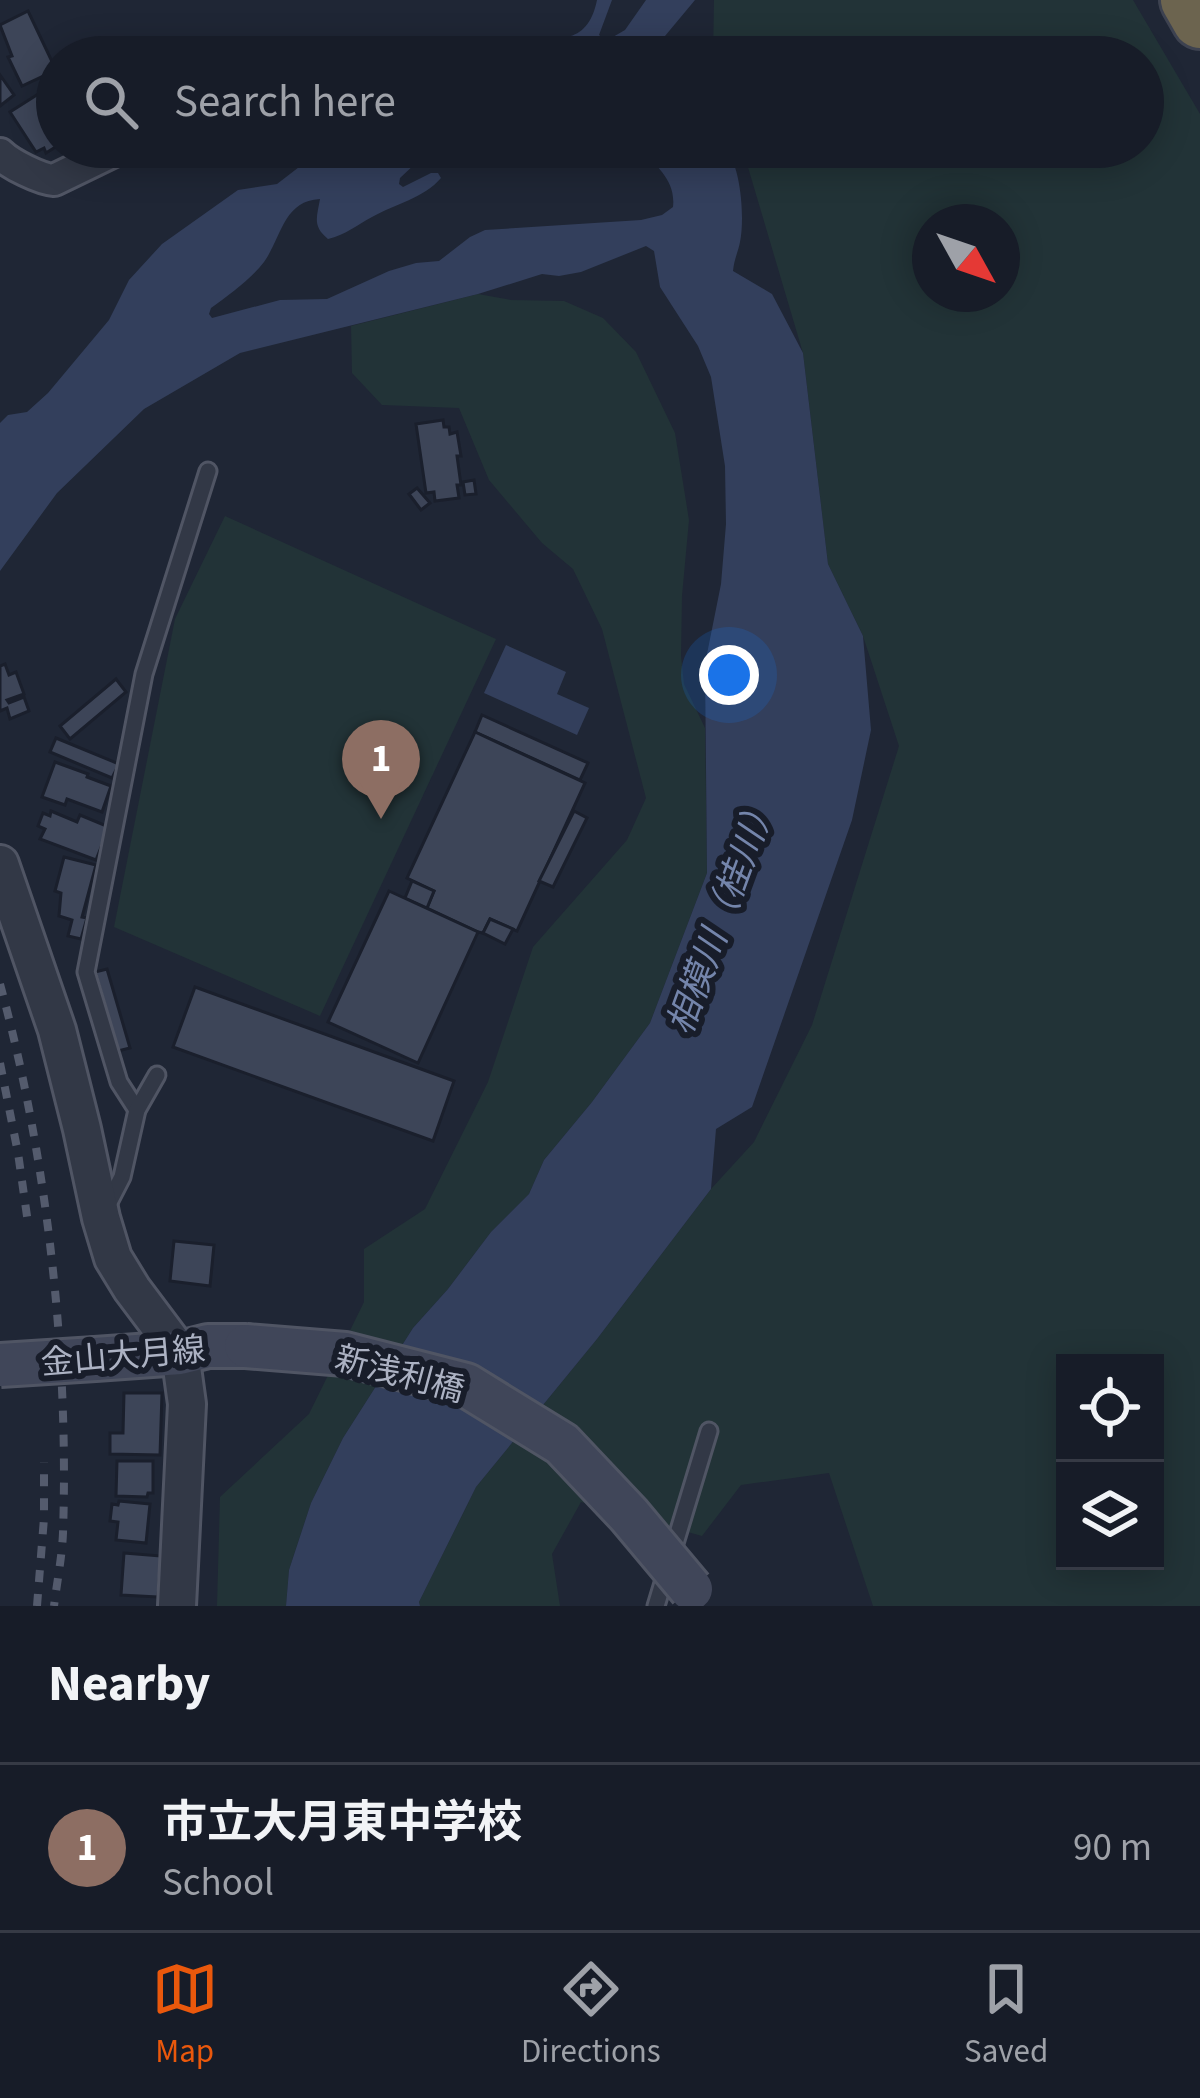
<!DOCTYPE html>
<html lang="en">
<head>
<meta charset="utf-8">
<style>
  body { margin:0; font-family:"Source Sans 3","Noto Sans JP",sans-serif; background:#202530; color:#f1f3f6 }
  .controls { position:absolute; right:36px; bottom:36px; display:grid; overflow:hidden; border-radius:0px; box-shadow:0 6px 30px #0003 }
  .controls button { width:108px; height:108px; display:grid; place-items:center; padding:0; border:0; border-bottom:3px solid #363a45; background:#171c28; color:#f1f3f6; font:60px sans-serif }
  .compass { position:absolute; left:912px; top:204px; width:108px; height:108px; border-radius:50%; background:#171c28; box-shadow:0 6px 30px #0003; rotate:130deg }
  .you { position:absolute; left:729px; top:675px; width:42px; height:42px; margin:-30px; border:9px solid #fff; border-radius:50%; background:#1a73e8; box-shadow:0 0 0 18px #1a73e833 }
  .badge { display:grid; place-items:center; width:78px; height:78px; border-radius:50%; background:#ea580c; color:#fff; font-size:39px; font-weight:700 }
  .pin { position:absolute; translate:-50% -99px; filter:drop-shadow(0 3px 6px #0008) }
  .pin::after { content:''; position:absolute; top:63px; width:42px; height:36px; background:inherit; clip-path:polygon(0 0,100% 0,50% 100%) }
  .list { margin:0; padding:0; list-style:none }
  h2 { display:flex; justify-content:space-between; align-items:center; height:156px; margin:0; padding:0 48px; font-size:51px }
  h2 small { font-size:39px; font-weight:400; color:#9ea1a8 }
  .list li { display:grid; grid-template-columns:78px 1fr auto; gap:36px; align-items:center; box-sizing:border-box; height:168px; padding:0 48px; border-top:3px solid #363a45 }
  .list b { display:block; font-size:45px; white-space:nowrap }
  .list p { margin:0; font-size:39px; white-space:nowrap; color:#9ea1a8 }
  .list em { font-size:39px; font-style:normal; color:#9ea1a8 }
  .icon { flex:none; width:66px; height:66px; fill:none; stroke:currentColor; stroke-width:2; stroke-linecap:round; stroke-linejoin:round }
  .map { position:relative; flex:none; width:1200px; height:1606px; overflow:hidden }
  .search { position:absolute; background:#171c28; box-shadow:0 6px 30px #0003; left:36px; right:36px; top:36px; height:132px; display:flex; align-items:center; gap:30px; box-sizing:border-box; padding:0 42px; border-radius:66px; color:#9ea1a8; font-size:45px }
  .sheet { height:324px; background:#171c28 }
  nav { display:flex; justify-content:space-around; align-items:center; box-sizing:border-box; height:168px; border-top:3px solid #363a45; background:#171c28; font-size:33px; color:#9ea1a8 }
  nav a { display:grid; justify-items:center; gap:6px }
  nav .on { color:#ea580c }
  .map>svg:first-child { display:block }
</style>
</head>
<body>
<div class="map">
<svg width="1200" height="1606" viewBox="0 0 1200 1606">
  <rect width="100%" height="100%" fill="#1f2635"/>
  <g fill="#223337" fill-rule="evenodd">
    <path d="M714 0H1133L1200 114V1606H873L829 1473 741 1485 702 1536 581 1502 552 1554 560 1606H420L419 1602 476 1487 597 1339 711 1189 754 1142 812 1025 899 746 863 636 828 564 803 353 742 147H1143V57H713ZM930 222H1002V294H930ZM1065 1363H1155V1561H1065Z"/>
    <polygon points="478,294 511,300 564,301 603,318 636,352 675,433 689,520 682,596 681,656 684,684 705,728 707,873 650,1023 592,1102 544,1160 529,1194 491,1232 448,1289 413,1328 343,1438 311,1503 289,1570 286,1606 217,1606 220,1497 309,1414 364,1302 364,1249 425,1209 488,1082 533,947 627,840 646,798 602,629 573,569 542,543 489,480 459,408 382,405 352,373 351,326"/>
    <polygon points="225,516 496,639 320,1016 114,927 175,619"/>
  </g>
  <g fill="#333f5c">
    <path d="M597 0H612L599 35 606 41 625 30 646 0H695L665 36 654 57H490C499 53 508 48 518 45 555 35 587 49 597 0Z"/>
    <path d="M325 147H433L400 178 399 184 403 187 431 173H438L441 178C424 198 395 204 372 217 357 225 345 235 328 239 312 226 317 217 320 199 283 201 282 237 264 262 251 279 229 295 211 308L209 314 212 318 280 300 327 299 389 271 416 263 439 261 470 237 485 230 641 220 662 215 673 207C676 180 656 167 641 147H724C741 163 745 218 740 242 738 252 734 260 733 271L772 294 803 353 828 564 863 636 871 730 852 820 752 1107 716 1129 711 1189 597 1339 476 1487 419 1602 420 1606H286L289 1570 311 1503 343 1438 413 1328 448 1289 491 1232 529 1194 544 1160 592 1102 650 1023 707 873 705 664 721 584 726 524 725 466 711 377 698 346 660 287 654 251 646 246 581 272 559 276 542 274 478 294 240 353 144 409 57 493 0 571V423L8 415 27 412 48 393 109 320 129 280 162 244 238 190 277 184Z"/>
    <polygon points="506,645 566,672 557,694 589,708 577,735 484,693"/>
  </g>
  <g fill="#3d4558" stroke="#1a1f2c" stroke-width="3">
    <polygon points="28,11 56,70 22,86 8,57 12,56 0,25"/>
    <polygon points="57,74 57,101 45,81"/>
    <polygon points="0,75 14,95 0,106"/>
    <polygon points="43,91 57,113 57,146 46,153 44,148 36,152 10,112"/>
    <polygon points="443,420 444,427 449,427 450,434 457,432 461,456 457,456 461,485 457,485 459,498 435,501 434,492 426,493 416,424"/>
    <polygon points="474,480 476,494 465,495 463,482"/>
    <polygon points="417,488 430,503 421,510 409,494"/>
    <polygon points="5,664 9,675 16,672 24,694 7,700 9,703 24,697 29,711 10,719 7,708 0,711 0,666"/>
    <polygon points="116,679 126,692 70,739 60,726"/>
    <polygon points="482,715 588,763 580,780 475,732"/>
    <polygon points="475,732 585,783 517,931 490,919 483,933 478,932 427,908 434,891 407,878"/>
    <polygon points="56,738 119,764 112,778 50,752"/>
    <polygon points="55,762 88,774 87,777 111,786 102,812 67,799 65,805 42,797"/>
    <polygon points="51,811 77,822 80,815 109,827 96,860 40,839 45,829 38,826 43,813 50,816"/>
    <polygon points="574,811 587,818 553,887 539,881"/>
    <polygon points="64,857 96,865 82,917 87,918 81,939 68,936 72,920 59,916 61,893 55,891"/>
    <polygon points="412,881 434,891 427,908 405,898"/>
    <polygon points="389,891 478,932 418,1063 328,1022"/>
    <polygon points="490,919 513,929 505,944 483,933"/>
    <polygon points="107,969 130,1048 118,1051 95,972"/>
    <polygon points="195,987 454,1081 433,1141 173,1047"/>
    <polygon points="174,1241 214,1245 210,1286 170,1281"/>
    <polygon points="124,1393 162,1393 160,1455 110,1454 110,1433 123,1433"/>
    <polygon points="117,1461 153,1461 153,1493 148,1493 147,1497 116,1496"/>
    <polygon points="119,1501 150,1504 146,1543 116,1540 118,1522 110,1521 112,1504 118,1505"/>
    <polygon points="124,1553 161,1556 158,1597 121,1595"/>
  </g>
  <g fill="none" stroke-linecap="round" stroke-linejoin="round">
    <g stroke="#505564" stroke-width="21">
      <g id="service">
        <polyline points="137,1110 119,1082 86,972 144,674 208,471"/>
        <polyline points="105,1210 122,1177 137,1110 157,1075"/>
        <polyline points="656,1606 709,1431"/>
      </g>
    </g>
    <g stroke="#505564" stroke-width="36">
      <path id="minor" d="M0 154C10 164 40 179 54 180L122 147"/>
    </g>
    <g stroke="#505564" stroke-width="42">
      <polyline id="tertiary" points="0,864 57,1030 82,1129 101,1218 113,1258 132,1289 180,1353 187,1404 177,1606"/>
    </g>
    <g stroke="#505564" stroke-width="48">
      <polyline id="secondary" points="95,1359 180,1353 208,1346 246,1346"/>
    </g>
    <g stroke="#3d4250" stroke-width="60">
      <polyline id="motorway" points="1188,0 1200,21"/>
    </g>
    <use href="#service" stroke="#323846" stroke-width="15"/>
    <use href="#minor" stroke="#323846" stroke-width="30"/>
    <use href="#tertiary" stroke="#323846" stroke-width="36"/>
    <use href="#secondary" stroke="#404659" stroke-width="42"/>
    <use href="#motorway" stroke="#6c644f" stroke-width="54"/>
    <g stroke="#545b6d" stroke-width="8" stroke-dasharray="12 12" stroke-linecap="butt">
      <path d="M0 984C47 1156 69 1354 63 1533 62 1557 57 1582 54 1606"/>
      <polyline points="0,1063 18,1153 28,1223"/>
      <polyline points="37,1606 44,1518 44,1462"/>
    </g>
    <g stroke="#505564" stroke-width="48" stroke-linecap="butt">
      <g id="secondary-bridge">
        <polyline points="246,1346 345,1354 466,1385 562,1444 629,1515 691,1589"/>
        <polyline points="0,1365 95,1359"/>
      </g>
    </g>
    <use href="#secondary-bridge" stroke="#404659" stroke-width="42"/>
  </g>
  <g text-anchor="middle" stroke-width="12" stroke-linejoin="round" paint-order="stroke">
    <g font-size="33" fill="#acb2c3" stroke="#181d2a">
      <text transform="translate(123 1355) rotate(-5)" y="12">金山大月線</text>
      <text transform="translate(400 1373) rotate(15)" y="12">新浅利橋</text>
    </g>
    <g font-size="36" font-style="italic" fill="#7485ab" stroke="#181d2a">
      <text transform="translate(721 914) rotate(-70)" y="13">相模川（桂川）</text>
    </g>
  </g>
</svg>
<div class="controls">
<button><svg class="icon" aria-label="locate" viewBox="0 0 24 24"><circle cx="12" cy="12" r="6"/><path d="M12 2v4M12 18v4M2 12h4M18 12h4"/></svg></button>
<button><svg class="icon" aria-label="layers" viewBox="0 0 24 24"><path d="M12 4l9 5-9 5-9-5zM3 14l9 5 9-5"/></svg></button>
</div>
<svg class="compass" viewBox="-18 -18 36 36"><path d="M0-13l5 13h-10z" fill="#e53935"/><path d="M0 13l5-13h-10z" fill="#9ea1a8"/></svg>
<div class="you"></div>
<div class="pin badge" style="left:381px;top:819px;background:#8d6e63">1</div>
<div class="search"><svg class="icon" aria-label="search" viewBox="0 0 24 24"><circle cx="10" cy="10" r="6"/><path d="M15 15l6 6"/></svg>Search here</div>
</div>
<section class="sheet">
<h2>Nearby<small></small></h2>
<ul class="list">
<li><span class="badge" style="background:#8d6e63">1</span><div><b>市立大月東中学校</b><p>School</p></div><em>90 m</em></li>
</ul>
</section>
<nav>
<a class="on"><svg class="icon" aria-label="map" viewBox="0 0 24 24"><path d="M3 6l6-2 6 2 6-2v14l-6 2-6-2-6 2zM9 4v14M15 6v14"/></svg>Map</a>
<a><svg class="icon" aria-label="directions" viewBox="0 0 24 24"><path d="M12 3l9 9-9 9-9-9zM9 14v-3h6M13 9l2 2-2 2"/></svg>Directions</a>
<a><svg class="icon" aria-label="saved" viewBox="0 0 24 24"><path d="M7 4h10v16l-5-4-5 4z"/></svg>Saved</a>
</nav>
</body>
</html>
